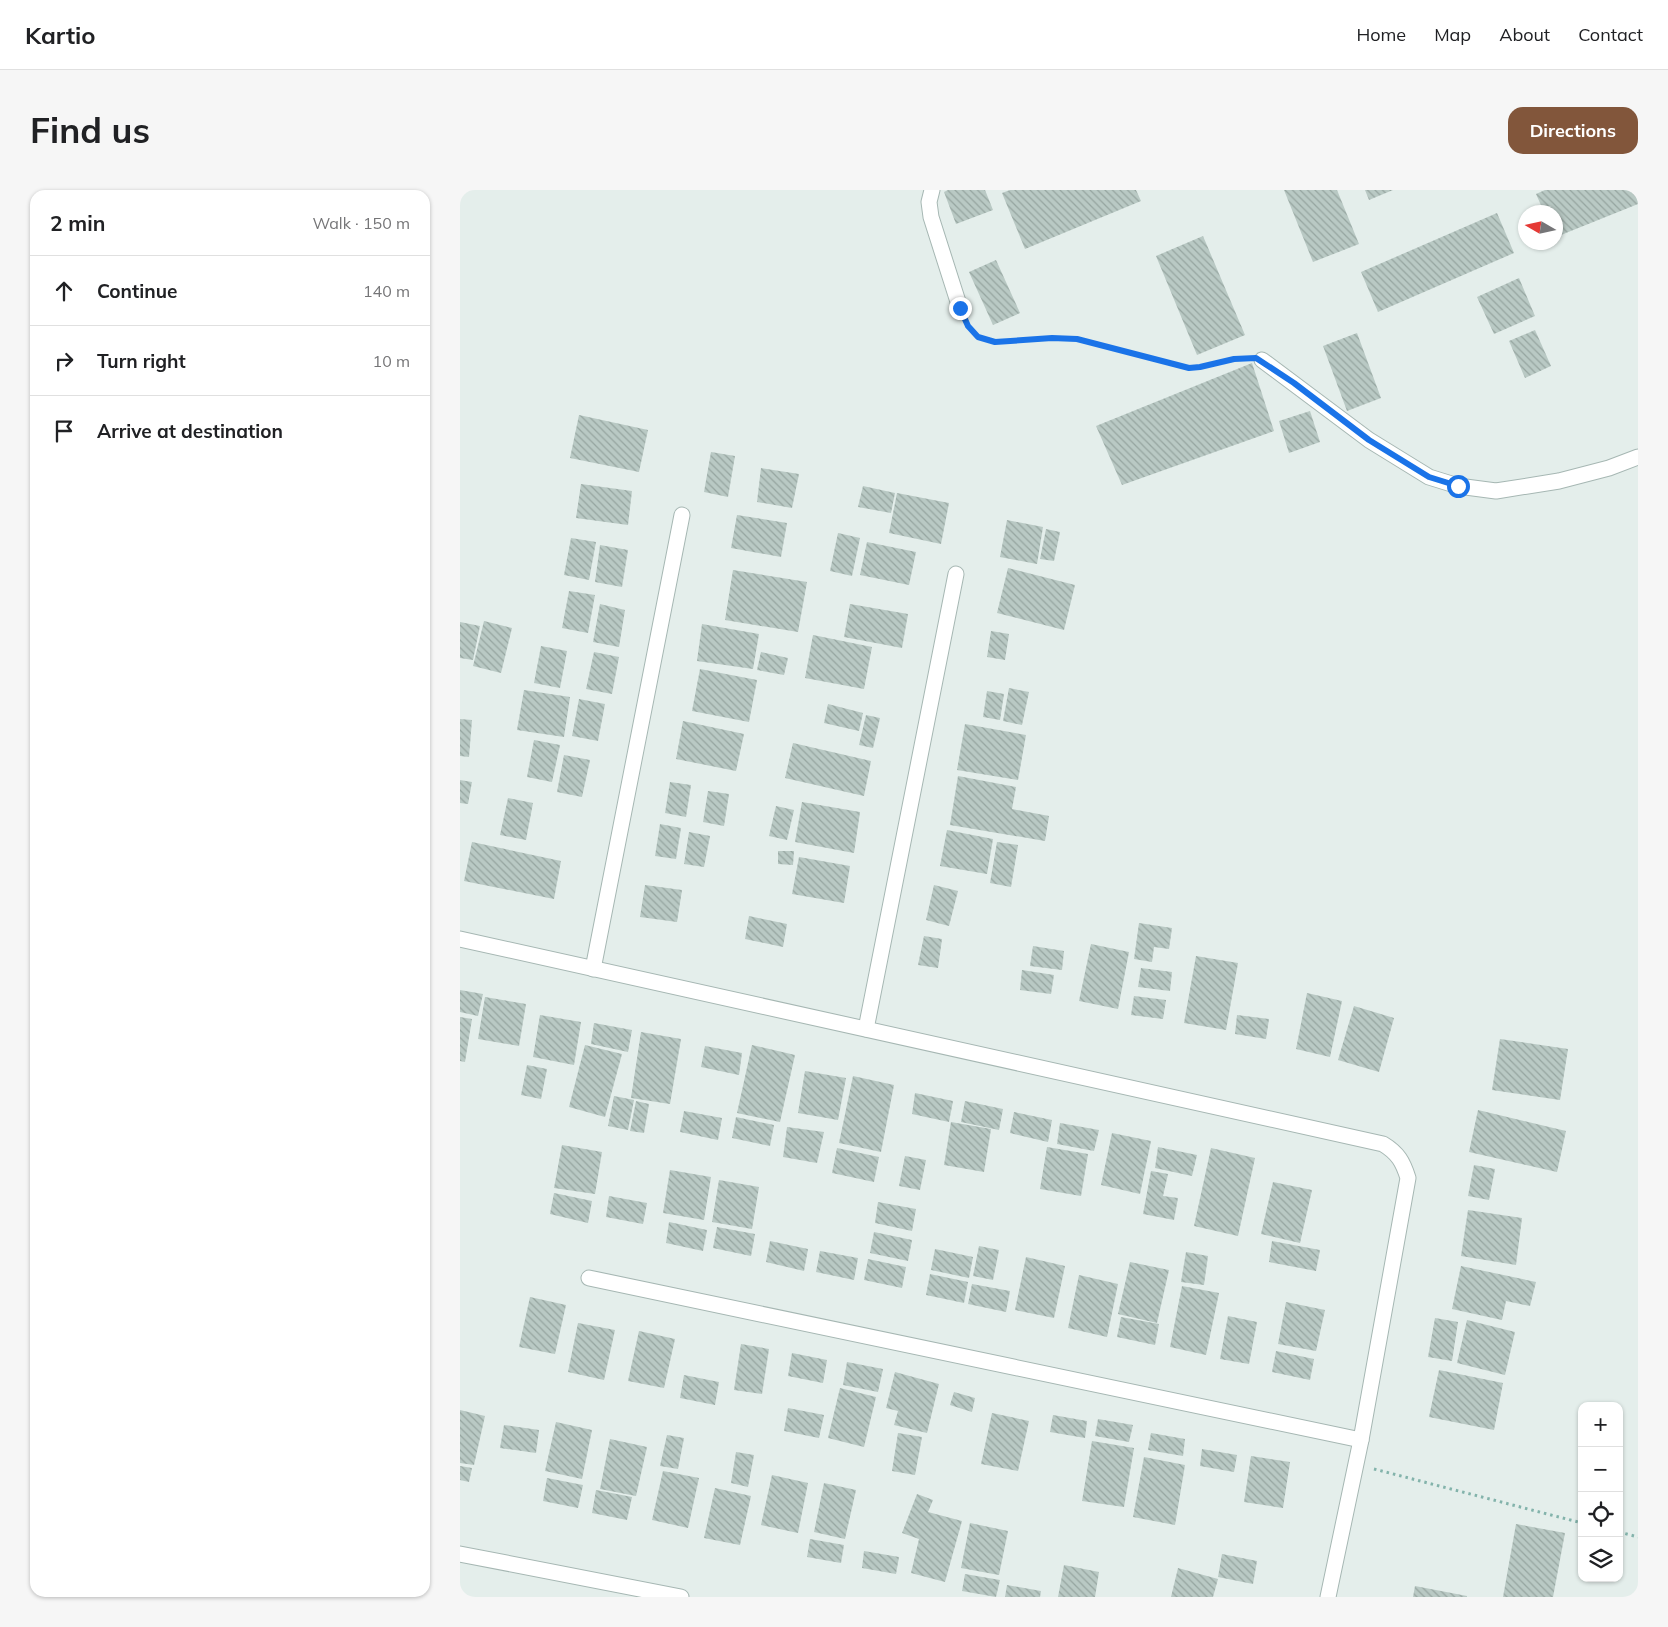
<!DOCTYPE html>
<html lang="en">
<head>
<meta charset="utf-8">
<style>
  body { margin:0; font-family:Mulish,sans-serif; background:#f6f6f6; color:#202124 }
  .controls { position:absolute; right:15px; bottom:15px; display:grid; overflow:hidden; border-radius:10px; box-shadow:0 1px 4px #0004 }
  .controls button { width:45px; height:45px; display:grid; place-items:center; padding:0; border:0; border-bottom:1px solid #e0e0e0; background:#fff; color:#202124; font:25px sans-serif }
  .compass { position:absolute; left:1058px; top:15px; width:45px; height:45px; border-radius:50%; background:#fff; box-shadow:0 1px 4px #0004; rotate:279deg }
  .stop { position:absolute; width:15px; height:15px; margin:-11px; border:4px solid #1a73e8; border-radius:50%; background:#fff }
  .stop.end { background:#1a73e8; border-color:#fff; box-shadow:0 1px 5px #0008 }
  .list { margin:0; padding:0; list-style:none }
  h2 { display:flex; justify-content:space-between; align-items:center; height:65px; margin:0; padding:0 20px; font-size:21px }
  h2 small { font-size:16px; font-weight:400; color:#757577 }
  .list li { display:grid; grid-template-columns:32px 1fr auto; gap:15px; align-items:center; box-sizing:border-box; height:70px; padding:0 20px; border-top:1px solid #e0e0e0 }
  .list b { display:block; font-size:19px; white-space:nowrap }
  .list em { font-size:16px; font-style:normal; color:#757577 }
  .icon { flex:none; width:28px; height:28px; fill:none; stroke:currentColor; stroke-width:2; stroke-linecap:round; stroke-linejoin:round }
  .map { position:relative; flex:none; width:1178px; height:1407px; overflow:hidden; border-radius:15px }
  header { display:flex; align-items:center; gap:30px; box-sizing:border-box; height:70px; padding:0 25px; background:#fff; border-bottom:1px solid #e0e0e0 }
  header strong { font-size:24px }
  nav { display:flex; gap:28px; margin-inline-start:auto; font-size:18px }
  .intro { display:flex; align-items:center; justify-content:space-between; box-sizing:border-box; height:120px; padding:0 30px }
  h1 { margin:0; font-size:35px }
  .button { padding:12px 22px; border-radius:15px; background:#82563b; color:#fff; font-size:18px; font-weight:700 }
  main { display:flex; gap:30px; padding:0 30px }
  aside { flex:1; background:#fff; border-radius:15px; box-shadow:0 1px 4px #0004 }
  .map>svg:first-child { display:block }
</style>
</head>
<body>
<header>
<strong>Kartio</strong>
<nav><a>Home</a><a>Map</a><a>About</a><a>Contact</a></nav>
</header>
<div class="intro"><h1>Find us</h1><a class="button">Directions</a></div>
<main>
<aside>
<h2>2 min<small>Walk · 150 m</small></h2>
<ul class="list">
<li><svg class="icon" aria-label="ahead" viewBox="0 0 24 24"><path d="M12 20V5M6 11l6-6 6 6"/></svg><div><b>Continue</b></div><em>140 m</em></li>
<li><svg class="icon" aria-label="right" viewBox="0 0 24 24"><path d="M7 20v-9h11M14 6l5 5-5 5"/></svg><div><b>Turn right</b></div><em>10 m</em></li>
<li><svg class="icon" aria-label="arrive" viewBox="0 0 24 24"><path d="M6 21V4h12l-3 4 3 4H6"/></svg><div><b>Arrive at destination</b></div></li>
</ul>
</aside>
<div class="map">
<svg width="1178" height="1407" viewBox="0 0 1178 1407">
  <defs>
    <pattern id="building-back-hatch" width="6" height="6" patternUnits="userSpaceOnUse" patternTransform="scale(1.25)"><rect width="6" height="6" fill="#b9c9c4"/><path d="M-1 5l2 2M0 0l6 6M5-1l2 2" fill="none" stroke="#96a5a0"/></pattern>
  </defs>
  <rect width="100%" height="100%" fill="#e4eeeb"/>
  <g fill="url(#building-back-hatch)">
    <polygon points="488,0 525,0 533,20 496,34 484,2"/>
    <polygon points="550,0 676,0 681,11 565,59 542,3"/>
    <polygon points="824,0 877,0 899,54 853,72"/>
    <polygon points="905,0 933,0 909,10"/>
    <polygon points="1085,0 1178,0 1178,14 1096,47 1096,22 1084,22 1076,4"/>
    <polygon points="1037,23 1054,63 918,122 901,82"/>
    <polygon points="743,46 785,145 737,165 696,66"/>
    <polygon points="536,70 560,123 533,135 509,82"/>
    <polygon points="1059,88 1075,126 1034,144 1017,107"/>
    <polygon points="1075,140 1091,176 1065,188 1049,151"/>
    <polygon points="897,143 921,208 887,221 863,156"/>
    <polygon points="792,173 814,241 662,295 636,236"/>
    <polygon points="850,221 860,252 829,263 819,231"/>
    <polygon points="119,225 188,240 179,282 110,268"/>
    <polygon points="251,262 275,266 268,307 244,302"/>
    <polygon points="301,278 339,284 332,318 297,312"/>
    <polygon points="121,294 172,301 168,335 116,328"/>
    <polygon points="403,296 435,303 431,323 398,317"/>
    <polygon points="437,303 489,313 481,354 429,343"/>
    <polygon points="277,325 327,333 321,367 271,358"/>
    <polygon points="547,330 583,337 577,374 540,367"/>
    <polygon points="586,339 600,342 594,371 580,369"/>
    <polygon points="378,343 400,348 392,386 370,381"/>
    <polygon points="111,348 136,352 129,390 104,385"/>
    <polygon points="407,352 456,362 449,395 400,385"/>
    <polygon points="140,355 168,360 162,397 135,392"/>
    <polygon points="548,378 615,395 604,440 537,423"/>
    <polygon points="273,380 347,392 338,442 265,430"/>
    <polygon points="109,401 135,405 128,443 102,438"/>
    <polygon points="140,414 165,420 159,457 133,452"/>
    <polygon points="390,414 448,424 442,458 384,447"/>
    <polygon points="24,431 52,438 41,483 13,476"/>
    <polygon points="0,432 20,436 13,470 0,468"/>
    <polygon points="242,434 299,444 293,479 237,471"/>
    <polygon points="531,441 549,444 545,470 527,467"/>
    <polygon points="353,445 412,457 404,499 345,488"/>
    <polygon points="81,456 107,461 100,498 74,493"/>
    <polygon points="134,462 159,467 152,504 126,499"/>
    <polygon points="301,462 328,468 324,485 297,480"/>
    <polygon points="240,479 297,490 289,532 232,521"/>
    <polygon points="549,498 569,502 562,535 543,531"/>
    <polygon points="64,500 110,507 104,547 57,540"/>
    <polygon points="527,501 544,504 540,530 523,527"/>
    <polygon points="119,509 145,514 138,551 112,546"/>
    <polygon points="368,514 403,523 399,541 364,533"/>
    <polygon points="406,525 420,528 413,558 399,555"/>
    <polygon points="0,529 12,530 9,567 0,566"/>
    <polygon points="223,531 284,544 276,581 216,569"/>
    <polygon points="505,534 566,545 558,590 497,580"/>
    <polygon points="74,550 100,555 92,592 67,587"/>
    <polygon points="333,553 411,571 404,606 325,588"/>
    <polygon points="104,565 130,570 122,607 97,602"/>
    <polygon points="498,586 556,597 552,619 589,626 585,651 490,635"/>
    <polygon points="0,590 12,592 8,614 0,613"/>
    <polygon points="210,592 231,595 226,627 205,623"/>
    <polygon points="248,601 269,604 264,636 243,632"/>
    <polygon points="48,608 73,613 66,650 40,645"/>
    <polygon points="342,612 400,622 394,663 335,652"/>
    <polygon points="316,616 334,620 327,650 309,646"/>
    <polygon points="200,634 221,638 216,669 195,666"/>
    <polygon points="487,640 533,649 527,684 480,676"/>
    <polygon points="229,642 250,646 244,677 224,674"/>
    <polygon points="12,652 101,671 94,709 4,691"/>
    <polygon points="537,652 558,655 551,697 530,693"/>
    <polygon points="318,661 334,661 333,675 318,674"/>
    <polygon points="339,667 390,676 384,713 332,704"/>
    <polygon points="185,695 222,700 217,732 180,727"/>
    <polygon points="474,695 498,701 489,736 466,730"/>
    <polygon points="289,726 327,734 323,757 285,749"/>
    <polygon points="679,733 712,738 709,759 694,757 692,772 674,769"/>
    <polygon points="464,746 482,749 478,778 458,775"/>
    <polygon points="631,754 669,762 658,819 619,811"/>
    <polygon points="573,756 604,761 602,780 570,776"/>
    <polygon points="736,766 778,773 766,840 724,833"/>
    <polygon points="681,778 712,782 710,801 678,797"/>
    <polygon points="562,780 594,785 591,804 560,800"/>
    <polygon points="0,800 23,804 18,826 0,822"/>
    <polygon points="847,803 882,811 870,867 836,859"/>
    <polygon points="674,806 706,810 703,829 671,825"/>
    <polygon points="25,807 66,814 59,856 18,849"/>
    <polygon points="894,816 934,828 919,882 878,870"/>
    <polygon points="80,825 121,832 114,875 73,867"/>
    <polygon points="777,825 809,829 806,849 775,844"/>
    <polygon points="0,827 12,829 5,872 0,871"/>
    <polygon points="134,833 172,840 168,862 131,854"/>
    <polygon points="181,842 221,849 210,914 171,908"/>
    <polygon points="1040,849 1108,859 1100,910 1032,900"/>
    <polygon points="125,855 162,864 145,927 109,917"/>
    <polygon points="292,855 335,865 320,932 277,923"/>
    <polygon points="245,856 282,863 279,885 241,877"/>
    <polygon points="67,875 87,879 81,909 61,905"/>
    <polygon points="345,881 386,888 378,930 338,923"/>
    <polygon points="393,886 434,895 421,962 379,953"/>
    <polygon points="455,903 493,911 489,932 452,924"/>
    <polygon points="154,906 174,910 168,940 148,936"/>
    <polygon points="176,911 189,914 184,943 170,941"/>
    <polygon points="505,911 543,919 539,940 501,932"/>
    <polygon points="1018,920 1106,941 1097,982 1009,962"/>
    <polygon points="224,921 262,928 258,950 220,942"/>
    <polygon points="554,922 592,930 588,952 550,943"/>
    <polygon points="276,927 314,935 310,956 272,948"/>
    <polygon points="491,932 531,939 524,982 484,975"/>
    <polygon points="600,933 639,940 634,961 597,954"/>
    <polygon points="327,937 364,942 357,973 323,967"/>
    <polygon points="652,943 691,951 680,1004 641,995"/>
    <polygon points="102,955 142,962 135,1004 94,998"/>
    <polygon points="587,957 628,964 621,1006 580,999"/>
    <polygon points="698,957 737,965 732,986 695,978"/>
    <polygon points="377,958 419,967 414,992 372,983"/>
    <polygon points="751,958 795,968 778,1046 734,1036"/>
    <polygon points="445,966 466,970 460,1000 439,996"/>
    <polygon points="1014,975 1035,979 1029,1010 1008,1006"/>
    <polygon points="210,980 251,987 244,1030 203,1023"/>
    <polygon points="691,981 708,984 703,1006 718,1008 714,1030 683,1024"/>
    <polygon points="259,990 299,997 292,1039 252,1032"/>
    <polygon points="813,992 852,1000 840,1053 801,1044"/>
    <polygon points="94,1003 132,1011 128,1033 90,1024"/>
    <polygon points="149,1006 187,1013 183,1034 146,1027"/>
    <polygon points="418,1012 456,1019 452,1041 415,1033"/>
    <polygon points="1008,1020 1062,1028 1056,1075 1001,1066"/>
    <polygon points="209,1032 247,1040 243,1061 206,1053"/>
    <polygon points="257,1037 295,1044 291,1066 253,1058"/>
    <polygon points="414,1042 452,1050 448,1071 410,1063"/>
    <polygon points="310,1051 348,1059 344,1081 306,1072"/>
    <polygon points="812,1051 860,1060 856,1081 809,1072"/>
    <polygon points="519,1056 539,1060 533,1090 513,1086"/>
    <polygon points="475,1059 513,1067 509,1088 471,1080"/>
    <polygon points="360,1061 398,1068 394,1090 356,1082"/>
    <polygon points="726,1062 748,1066 744,1095 721,1092"/>
    <polygon points="566,1067 605,1076 594,1128 555,1120"/>
    <polygon points="408,1069 446,1077 442,1098 404,1090"/>
    <polygon points="670,1072 709,1080 697,1133 658,1124"/>
    <polygon points="1001,1076 1076,1092 1070,1116 1046,1111 1042,1130 992,1119"/>
    <polygon points="470,1084 508,1092 504,1113 466,1105"/>
    <polygon points="619,1085 658,1094 647,1147 608,1138"/>
    <polygon points="512,1094 550,1101 546,1122 508,1114"/>
    <polygon points="722,1096 759,1103 746,1165 710,1157"/>
    <polygon points="70,1107 106,1115 95,1164 59,1157"/>
    <polygon points="826,1112 865,1120 856,1161 818,1154"/>
    <polygon points="768,1126 797,1132 789,1174 760,1169"/>
    <polygon points="661,1127 699,1134 695,1155 657,1147"/>
    <polygon points="975,1128 998,1132 992,1171 968,1167"/>
    <polygon points="1007,1130 1055,1142 1045,1185 997,1173"/>
    <polygon points="118,1133 155,1140 144,1190 108,1182"/>
    <polygon points="179,1141 215,1149 204,1198 168,1191"/>
    <polygon points="281,1154 309,1159 302,1204 274,1200"/>
    <polygon points="816,1161 854,1169 850,1190 812,1182"/>
    <polygon points="332,1163 367,1170 363,1193 328,1186"/>
    <polygon points="387,1172 423,1179 418,1202 383,1195"/>
    <polygon points="979,1180 1043,1193 1034,1240 969,1227"/>
    <polygon points="435,1182 479,1194 467,1243 434,1235 438,1221 426,1218"/>
    <polygon points="224,1185 259,1192 255,1215 220,1208"/>
    <polygon points="380,1198 416,1207 404,1257 368,1248"/>
    <polygon points="494,1202 515,1208 512,1222 490,1215"/>
    <polygon points="328,1218 364,1225 359,1248 324,1241"/>
    <polygon points="0,1220 25,1226 14,1275 0,1273"/>
    <polygon points="532,1223 569,1231 558,1281 521,1274"/>
    <polygon points="593,1225 627,1231 625,1248 590,1242"/>
    <polygon points="638,1229 673,1235 669,1252 635,1246"/>
    <polygon points="96,1232 132,1240 122,1289 85,1281"/>
    <polygon points="44,1235 79,1240 76,1263 40,1258"/>
    <polygon points="438,1243 462,1247 455,1285 432,1281"/>
    <polygon points="691,1243 725,1249 723,1266 688,1260"/>
    <polygon points="207,1245 224,1248 218,1279 200,1276"/>
    <polygon points="150,1249 187,1257 176,1306 140,1299"/>
    <polygon points="632,1251 674,1258 664,1317 622,1311"/>
    <polygon points="742,1259 777,1265 774,1282 740,1276"/>
    <polygon points="276,1262 294,1265 288,1297 271,1293"/>
    <polygon points="791,1266 830,1272 823,1318 784,1312"/>
    <polygon points="684,1267 725,1275 715,1335 673,1327"/>
    <polygon points="0,1276 12,1278 9,1292 0,1290"/>
    <polygon points="203,1281 239,1288 228,1338 192,1330"/>
    <polygon points="312,1285 348,1293 338,1343 301,1335"/>
    <polygon points="87,1288 123,1295 118,1318 83,1311"/>
    <polygon points="364,1293 396,1300 385,1349 354,1342"/>
    <polygon points="255,1298 291,1306 280,1355 244,1348"/>
    <polygon points="136,1300 172,1307 167,1330 132,1323"/>
    <polygon points="457,1304 473,1310 468,1322 502,1331 485,1392 451,1383 459,1349 442,1343"/>
    <polygon points="510,1333 548,1341 539,1385 501,1378"/>
    <polygon points="1056,1334 1105,1343 1093,1407 1043,1407"/>
    <polygon points="350,1349 384,1355 381,1373 347,1367"/>
    <polygon points="404,1361 439,1367 436,1384 402,1378"/>
    <polygon points="762,1364 797,1371 793,1394 758,1387"/>
    <polygon points="604,1375 639,1382 635,1407 598,1407"/>
    <polygon points="718,1378 758,1389 753,1407 711,1407"/>
    <polygon points="505,1384 540,1390 536,1407 502,1401"/>
    <polygon points="547,1395 581,1401 580,1407 545,1407"/>
    <polygon points="955,1396 1007,1406 1007,1407 953,1407"/>
  </g>
  <g fill="none" stroke-linecap="round" stroke-linejoin="round">
    <g stroke="#a6b7b3" stroke-width="17">
      <g id="minor">
        <polyline points="472,0 469,12 471,27 500,118"/>
        <polyline points="802,170 909,250 969,287 998,296 1036,301 1099,291 1149,278 1178,267"/>
        <path d="M0 749 923 954C938 963 943 972 948 988L901 1250 868 1407"/>
        <polyline points="133,779 222,325"/>
        <polyline points="406,839 496,384"/>
        <polyline points="129,1088 901,1250"/>
        <polyline points="0,1364 221,1407"/>
      </g>
    </g>
    <g stroke="#83b3ab" stroke-width="3" stroke-dasharray="2.5 4" stroke-linecap="butt">
      <polyline points="508,136 518,147 535,152 592,148 617,149 729,178 740,177 784,168"/>
      <polyline points="914,1279 1122,1333"/>
      <polyline points="1159,1342 1178,1347"/>
    </g>
    <use href="#minor" stroke="#fff" stroke-width="15"/>
  </g>
  <g fill="none" stroke-linecap="round" stroke-linejoin="round">
    <polyline stroke="#1a73e8" stroke-width="6" points="500,118 508,136 518,147 535,152 592,148 617,149 729,178 740,177 774,169 796,168 834,193 909,250 969,287 998,296"/>
  </g>
</svg>
<div class="controls">
<button>+</button>
<button>−</button>
<button><svg class="icon" aria-label="locate" viewBox="0 0 24 24"><circle cx="12" cy="12" r="6"/><path d="M12 2v4M12 18v4M2 12h4M18 12h4"/></svg></button>
<button><svg class="icon" aria-label="layers" viewBox="0 0 24 24"><path d="M12 4l9 5-9 5-9-5zM3 14l9 5 9-5"/></svg></button>
</div>
<svg class="compass" viewBox="-18 -18 36 36"><path d="M0-13l5 13h-10z" fill="#e53935"/><path d="M0 13l5-13h-10z" fill="#757577"/></svg>
<div class="stop" style="left:998px;top:296px"></div>
<div class="stop end" style="left:500px;top:118px"></div>
</div>
</main>
</body>
</html>
